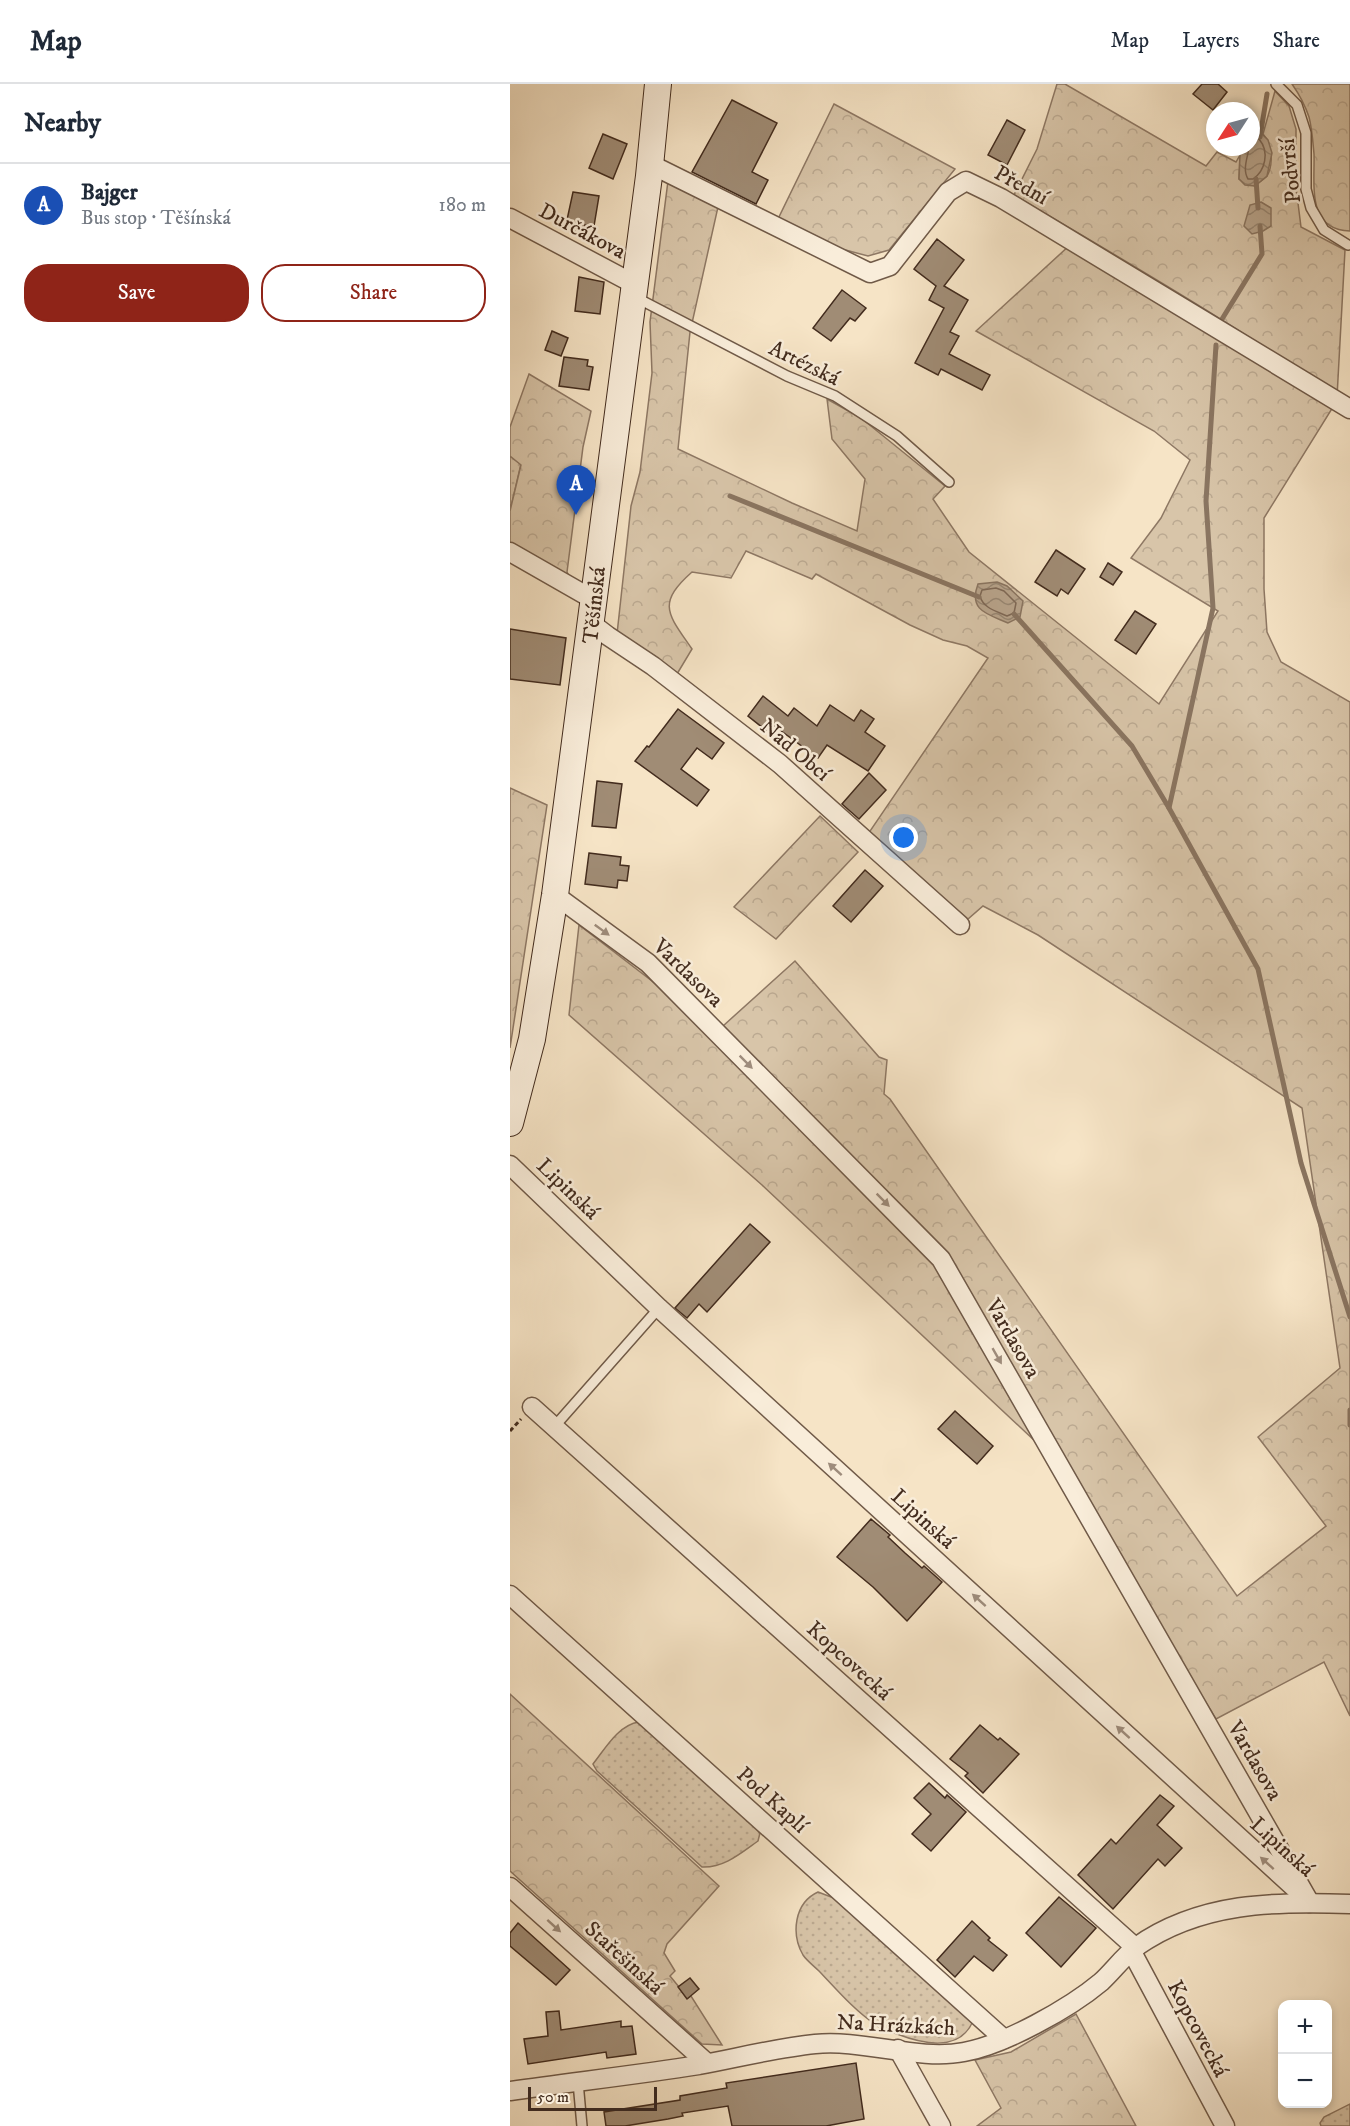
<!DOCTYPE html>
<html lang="en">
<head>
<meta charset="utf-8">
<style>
  body { margin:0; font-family:"IM FELL DW Pica",serif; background:#f6f6f7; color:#1f2937 }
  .controls { position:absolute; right:18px; bottom:18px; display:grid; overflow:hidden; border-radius:12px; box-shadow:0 3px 9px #0003 }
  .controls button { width:54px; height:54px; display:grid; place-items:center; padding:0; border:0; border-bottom:2px solid #e0e1e3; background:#fff; color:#1f2937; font:30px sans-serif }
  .compass { position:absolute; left:696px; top:18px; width:54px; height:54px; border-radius:50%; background:#fff; box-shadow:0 3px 9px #0003; rotate:234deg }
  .scale { position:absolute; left:18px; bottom:15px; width:129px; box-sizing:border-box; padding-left:6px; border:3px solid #432c1e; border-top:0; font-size:16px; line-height:21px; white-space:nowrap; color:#432c1e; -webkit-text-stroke:4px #f9edda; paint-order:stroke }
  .you { position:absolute; left:394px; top:754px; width:21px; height:21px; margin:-15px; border:4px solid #fff; border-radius:50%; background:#1a73e8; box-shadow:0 0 0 9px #1a73e833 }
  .badge { display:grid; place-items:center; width:39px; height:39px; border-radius:50%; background:#8f2418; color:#fff; font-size:20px; font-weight:700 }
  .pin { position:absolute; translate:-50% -50px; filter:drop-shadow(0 2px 3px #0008) }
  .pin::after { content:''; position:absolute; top:32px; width:21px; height:18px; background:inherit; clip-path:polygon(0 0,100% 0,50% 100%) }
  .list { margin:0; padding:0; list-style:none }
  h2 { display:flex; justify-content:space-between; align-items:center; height:78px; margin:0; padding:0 24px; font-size:26px }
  h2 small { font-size:20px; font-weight:400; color:#747a83 }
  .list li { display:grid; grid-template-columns:39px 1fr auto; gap:18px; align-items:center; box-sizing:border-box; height:84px; padding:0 24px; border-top:2px solid #e0e1e3 }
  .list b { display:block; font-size:22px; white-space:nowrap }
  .list p { margin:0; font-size:20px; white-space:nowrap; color:#747a83 }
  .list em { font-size:20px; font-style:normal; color:#747a83 }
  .actions { display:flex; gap:12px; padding:18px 24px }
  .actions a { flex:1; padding:14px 0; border:2px solid #8f2418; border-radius:24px; text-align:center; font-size:21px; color:#8f2418 }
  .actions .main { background:#8f2418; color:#fff }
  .map { position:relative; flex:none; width:840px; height:2042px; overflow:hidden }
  header { display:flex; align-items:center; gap:36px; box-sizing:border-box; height:84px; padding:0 30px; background:#fff; border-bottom:2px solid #e0e1e3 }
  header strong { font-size:28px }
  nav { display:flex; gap:33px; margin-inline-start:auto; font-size:21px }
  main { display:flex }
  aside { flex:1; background:#fff }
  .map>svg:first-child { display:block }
</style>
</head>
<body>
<header>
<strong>Map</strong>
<nav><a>Map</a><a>Layers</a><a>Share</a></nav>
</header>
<main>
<aside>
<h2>Nearby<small></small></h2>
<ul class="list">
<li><span class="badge" style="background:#1a4fb4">A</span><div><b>Bajger</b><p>Bus stop · Těšínská</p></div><em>180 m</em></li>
</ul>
<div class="actions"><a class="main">Save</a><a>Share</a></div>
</aside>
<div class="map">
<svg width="840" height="2042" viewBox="0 0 840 2042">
  <defs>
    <pattern id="grass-dots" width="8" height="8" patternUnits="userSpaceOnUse" patternTransform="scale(1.5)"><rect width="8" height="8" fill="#d8c5a9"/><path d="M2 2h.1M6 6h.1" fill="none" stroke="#bba991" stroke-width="1.8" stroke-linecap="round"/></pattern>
    <pattern id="forest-crowns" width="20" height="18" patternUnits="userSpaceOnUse" patternTransform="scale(1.5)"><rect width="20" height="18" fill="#d8c5a9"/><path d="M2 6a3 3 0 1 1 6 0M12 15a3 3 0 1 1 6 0" fill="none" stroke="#bba991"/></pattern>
    <pattern id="water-waves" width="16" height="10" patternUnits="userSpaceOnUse" patternTransform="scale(1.5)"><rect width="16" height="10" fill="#b9a58d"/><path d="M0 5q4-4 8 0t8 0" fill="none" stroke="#988773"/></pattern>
  </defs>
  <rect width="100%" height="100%" fill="#f6e4c6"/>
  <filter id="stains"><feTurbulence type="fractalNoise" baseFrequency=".00333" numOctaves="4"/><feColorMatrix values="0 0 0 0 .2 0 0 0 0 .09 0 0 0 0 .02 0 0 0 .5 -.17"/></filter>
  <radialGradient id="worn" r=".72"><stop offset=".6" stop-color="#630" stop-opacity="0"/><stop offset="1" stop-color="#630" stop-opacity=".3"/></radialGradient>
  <g fill="url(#grass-dots)" stroke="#8e7864" stroke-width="1.5">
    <polygon points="0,372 11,380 0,427"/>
    <path d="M129 1638 241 1738 250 1749 248 1757C231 1769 214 1784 192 1783L87 1687 83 1680C95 1665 108 1641 129 1638Z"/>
    <path d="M308 1808 329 1816 463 1937C450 1968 413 1960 387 1950 380 1947 372 1945 366 1941 344 1926 327 1906 309 1887 304 1882 297 1877 293 1871 281 1850 284 1819 308 1808Z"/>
    <polygon points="840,2020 840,2042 811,2042 810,2039 814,2033"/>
  </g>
  <g fill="url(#forest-crowns)" stroke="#8e7864" stroke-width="1.5">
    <path d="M547 0H555L696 82 707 68 726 78 730 71 729 95 745 102C748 99 754 95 757 92 764 80 762 60 753 50L765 7 779 22 786 45V103L791 143 835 166 827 313C724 239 613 176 504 111L527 65Z"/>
    <path d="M782 0H840V147C796 146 805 100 804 70 803 59 802 44 799 33 795 21 789 10 782 0Z"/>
    <polygon points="324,20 445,85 379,166 358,172 324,163 268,135"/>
    <path d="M158 97 208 123 180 248 168 365 282 419 347 447 355 395 322 355 317 315 351 334 435 402 423 415 459 468 649 620 708 527 621 474 651 434 680 376 644 347 466 247 560 161 823 323 754 434V505L757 548 771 578 840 618V1632L814 1578 706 1635 544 1375 252 1101 59 931 69 841 181 927 203 951 285 877 369 973 377 976 374 1010 380 1015 727 1512 816 1442 748 1353 830 1284 792 1024 528 851 473 822 458 835 358 750 478 574 457 562 433 556 400 541 306 490 302 495 236 467 221 494 182 488C146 520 158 530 182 565L167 590 145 572 107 550 121 422 130 388 142 289 140 238Z"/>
    <polygon points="19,290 81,327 73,363 57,488 60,494 0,463 0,427 11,381 0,372 0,343"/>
    <polygon points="0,704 37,721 0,964"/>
    <polygon points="310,732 348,768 266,855 224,823"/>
    <polygon points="0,1610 209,1802 157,1860 154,1869 165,1887 160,1892 178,1914 181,1912 212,1961 192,1960 0,1787"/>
    <polygon points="566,1930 626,2042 467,2042 491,2024 465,1976 501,1968"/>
  </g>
  <g fill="url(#water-waves)" stroke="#8a7561" stroke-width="1.5">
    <polygon points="750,48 758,56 762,69 757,92 745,102 735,101 729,95 730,71 734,63 741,63 741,50"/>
    <polygon points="751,118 761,124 761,142 753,147 742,150 734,142 740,121"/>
    <path d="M487 498 497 502 513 517 510 533 498 539C478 530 458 527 468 500Z"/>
  </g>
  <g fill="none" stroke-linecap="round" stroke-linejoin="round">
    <g stroke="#7e6856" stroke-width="1.5">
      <path d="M739 63C738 73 732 85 738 95H743C755 87 760 68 749 55H741"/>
      <path d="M486 504 494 507 506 519 504 529 497 532C486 527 473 524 470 512L472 506Z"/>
    </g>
    <g stroke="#8a7561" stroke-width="5">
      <polyline points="750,53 757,10"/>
      <polyline points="746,95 748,124"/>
      <polyline points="709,240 752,170 750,142"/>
      <polyline points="706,261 696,417 703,524 659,724 748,885 791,1079 840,1233"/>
      <polyline points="220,412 469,513"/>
      <polyline points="504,530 622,662 659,724"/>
      <polyline points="840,1326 840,1341"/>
    </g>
  </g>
  <g fill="#a08c75" stroke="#432c1e" stroke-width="1.5">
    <polygon points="692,0 708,0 717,8 703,26 683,10"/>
    <polygon points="222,16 267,39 242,88 258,96 246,120 182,88"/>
    <polygon points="497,36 515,46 497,81 478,71"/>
    <polygon points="93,50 117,60 103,95 79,84"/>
    <polygon points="63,108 89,112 84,142 75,141 74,149 64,149 55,145"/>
    <polygon points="427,155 454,176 434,202 458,216 440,248 449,252 439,270 480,291 472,306 431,285 428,291 405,279 434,224 419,216 426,202 404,185"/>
    <polygon points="69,193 94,198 90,230 65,227"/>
    <polygon points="332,206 356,224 345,237 340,234 321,257 303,244"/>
    <polygon points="42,247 58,254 51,272 35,266"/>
    <polygon points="54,273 78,276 77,282 83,283 79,306 49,302"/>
    <polygon points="546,466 575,485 558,510 551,505 547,512 525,498"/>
    <polygon points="598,479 612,488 603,501 590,493"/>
    <polygon points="625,527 646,540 626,570 605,556"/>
    <polygon points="0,545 56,554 50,601 0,595"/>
    <polygon points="253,612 278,632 284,624 307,642 320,621 344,637 351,626 364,635 355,648 375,662 358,687 317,661 308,674 263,641 258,648 238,632"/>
    <polygon points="168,625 214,659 202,675 187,664 171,685 199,706 187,722 125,677 137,662 139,663"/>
    <polygon points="359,689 376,706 349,735 332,720"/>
    <polygon points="87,697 112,700 106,744 82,742"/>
    <polygon points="79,769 111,773 110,781 119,782 117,797 108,796 107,804 75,800"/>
    <polygon points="355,786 373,802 341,838 323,822"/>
    <polygon points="240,1140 260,1158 197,1228 189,1220 177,1234 165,1224"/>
    <polygon points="445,1327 483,1362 467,1380 428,1345"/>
    <polygon points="361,1435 380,1451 378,1453 395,1469 412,1484 414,1482 432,1498 397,1537 363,1503 327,1473"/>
    <polygon points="470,1641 488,1656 490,1654 509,1670 473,1709 455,1692 458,1689 440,1675"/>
    <polygon points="419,1699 435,1714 437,1711 456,1728 421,1767 402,1750 421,1730 404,1714"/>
    <polygon points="650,1711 664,1722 647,1741 672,1764 655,1782 648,1775 603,1825 568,1791 601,1755 606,1760"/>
    <polygon points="549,1813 586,1844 551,1883 516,1849"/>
    <polygon points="462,1837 480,1854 478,1856 497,1871 483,1887 464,1872 445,1893 427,1876"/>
    <polygon points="8,1839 60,1886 46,1901 0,1862 0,1849"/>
    <polygon points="180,1894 189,1905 177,1915 168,1903"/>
    <polygon points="49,1927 51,1946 111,1937 111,1943 122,1942 126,1970 97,1974 96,1968 18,1980 14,1955 38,1952 36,1928"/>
    <polygon points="346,1979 354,2035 316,2042 222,2042 218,2022 172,2029 173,2032 158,2035 115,2042 96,2042 94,2028 170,2016 170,2012 217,2004 216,1999"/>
  </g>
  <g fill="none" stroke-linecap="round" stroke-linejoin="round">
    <g stroke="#705a48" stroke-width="12">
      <g id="service">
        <polyline points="766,0 787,21 796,49 796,105 801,124 814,146 838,161"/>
        <polyline points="125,213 277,292 325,312 387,352 439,398"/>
        <polyline points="44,1343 149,1224"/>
        <polyline points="68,1998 72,2042"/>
      </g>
    </g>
    <g stroke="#705a48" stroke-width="21">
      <g id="minor">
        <polyline points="140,80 360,189 380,182 438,108 456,97 491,114 840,325"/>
        <polyline points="0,134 124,200"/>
        <polyline points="0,468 84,516"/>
        <polyline points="81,539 98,552 143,582 270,680 450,841"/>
        <polyline points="45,811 138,879 431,1175 800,1819"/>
        <polyline points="0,1081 149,1224 788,1807"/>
        <polyline points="22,1323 626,1864"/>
        <polyline points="0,1511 494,1955"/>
        <polyline points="0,1803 197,1979"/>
        <polyline points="622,1868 715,2042"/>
        <polyline points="388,1965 431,2042"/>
        <path d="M0 2007C63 1998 126 1991 189 1981 227 1974 266 1964 305 1960 353 1955 408 1977 454 1968 494 1961 560 1924 591 1898 603 1887 613 1873 626 1863 689 1818 766 1817 840 1820"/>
      </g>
    </g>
    <g stroke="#432c1e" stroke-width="28">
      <polyline id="secondary" points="0,1039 22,955 45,811 139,92 148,0"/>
    </g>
    <polyline stroke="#432c1e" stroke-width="3" stroke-dasharray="4.5 3" stroke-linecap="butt" points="0,1347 11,1335"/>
    <use href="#service" stroke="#f9edda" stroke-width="9"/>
    <use href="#minor" stroke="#f9edda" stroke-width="18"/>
    <use href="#secondary" stroke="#f9edda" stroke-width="26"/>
  </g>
  <defs><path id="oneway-solid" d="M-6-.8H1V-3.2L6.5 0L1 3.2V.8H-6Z" transform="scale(1.5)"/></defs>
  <g fill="#9e8c7c">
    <use href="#oneway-solid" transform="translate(92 846) rotate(36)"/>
    <use href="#oneway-solid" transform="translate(236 978) rotate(45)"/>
    <use href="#oneway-solid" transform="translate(373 1116) rotate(45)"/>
    <use href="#oneway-solid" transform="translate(487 1272) rotate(60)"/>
    <use href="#oneway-solid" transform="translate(325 1385) rotate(-138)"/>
    <use href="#oneway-solid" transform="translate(469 1516) rotate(-138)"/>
    <use href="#oneway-solid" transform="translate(613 1648) rotate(-138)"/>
    <use href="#oneway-solid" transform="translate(757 1779) rotate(-138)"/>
    <use href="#oneway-solid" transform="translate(44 1842) rotate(42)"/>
  </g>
  <g text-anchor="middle" stroke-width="5" stroke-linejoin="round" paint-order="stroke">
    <g font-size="22" fill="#432c1e" stroke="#f9edda">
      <text transform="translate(779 87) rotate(-96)" y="8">Podvrší</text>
      <text transform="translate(512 100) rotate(29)" y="8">Přední</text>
      <text transform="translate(73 146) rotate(28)" y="8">Durčákova</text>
      <text transform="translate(295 278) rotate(26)" y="8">Artézská</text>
      <text transform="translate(83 521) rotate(-84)" y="8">Těšínská</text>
      <text transform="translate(286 665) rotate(40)" y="8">Nad Obcí</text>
      <text transform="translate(179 888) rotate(44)" y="8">Vardasova</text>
      <text transform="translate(59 1104) rotate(44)" y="8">Lipinská</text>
      <text transform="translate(504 1254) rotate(60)" y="8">Vardasova</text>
      <text transform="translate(414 1434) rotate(42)" y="8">Lipinská</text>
      <text transform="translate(340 1576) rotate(42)" y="8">Kopcovecká</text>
      <text transform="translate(746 1676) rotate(60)" y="8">Vardasova</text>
      <text transform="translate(263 1715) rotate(42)" y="8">Pod Kaplí</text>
      <text transform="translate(773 1762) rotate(42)" y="8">Lipinská</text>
      <text transform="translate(115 1873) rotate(42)" y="8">Stařešinská</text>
      <text transform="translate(386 1940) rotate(3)" y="8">Na Hrázkách</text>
      <text transform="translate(689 1944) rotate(62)" y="8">Kopcovecká</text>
    </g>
  </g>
  <rect width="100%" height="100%" filter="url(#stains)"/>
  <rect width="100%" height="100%" fill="url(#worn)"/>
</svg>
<div class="controls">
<button>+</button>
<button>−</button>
</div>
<svg class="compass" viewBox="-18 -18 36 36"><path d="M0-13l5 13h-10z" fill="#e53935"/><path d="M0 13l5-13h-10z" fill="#747a83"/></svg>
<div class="scale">50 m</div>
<div class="you"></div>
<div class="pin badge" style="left:66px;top:431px;background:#1a4fb4">A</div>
</div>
</main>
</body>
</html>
